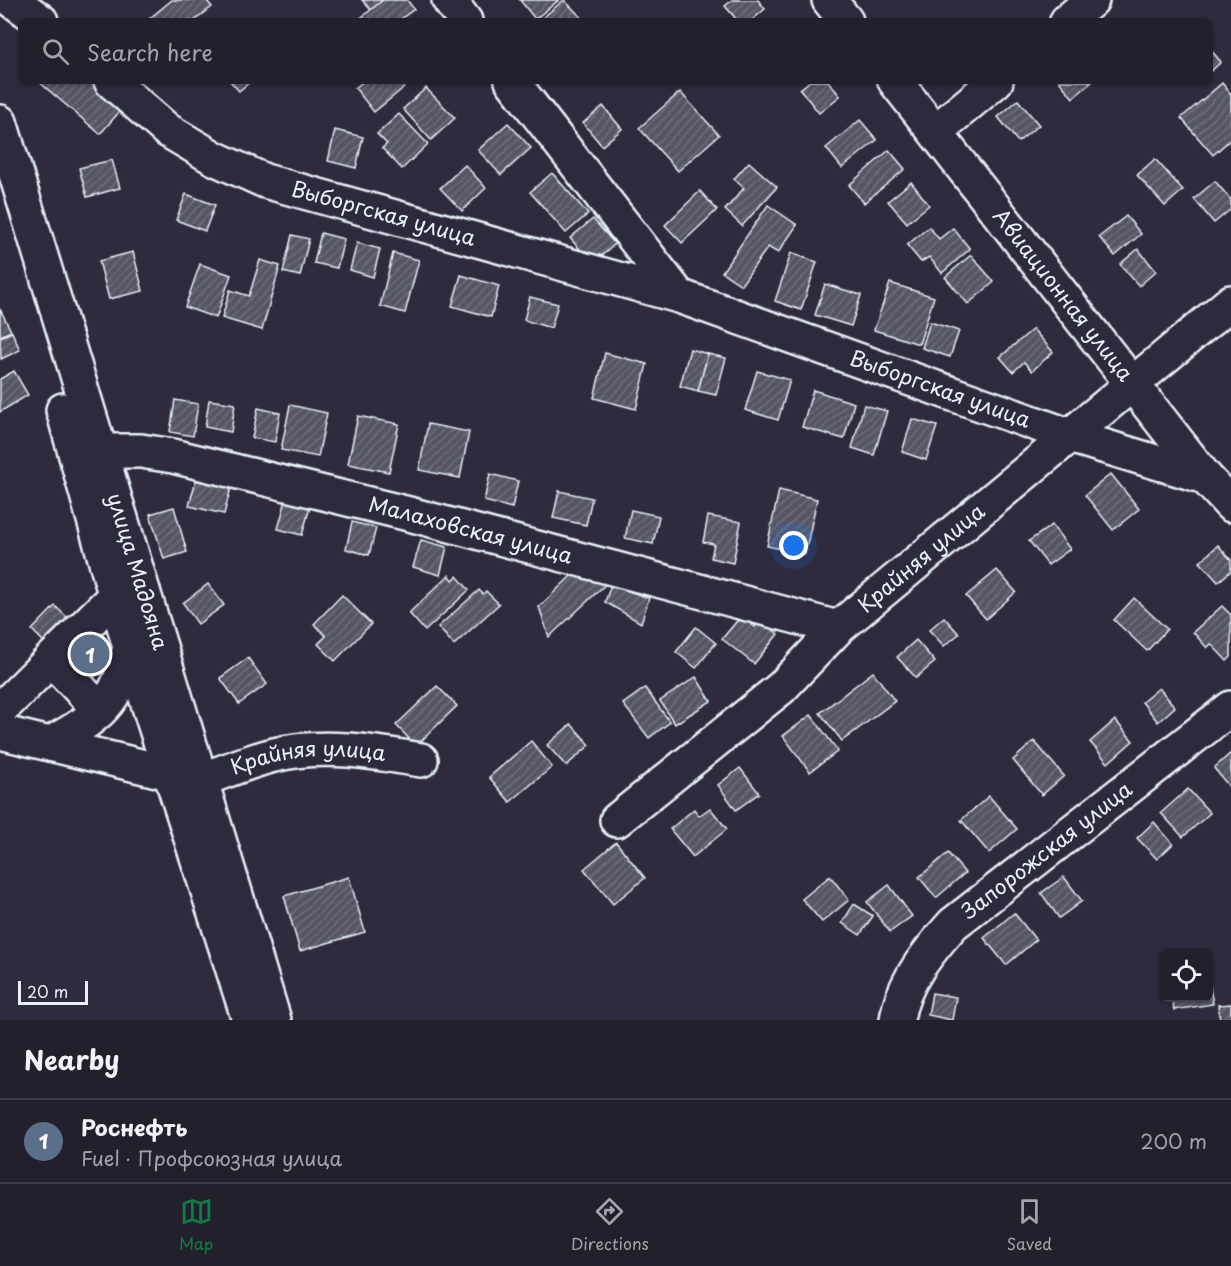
<!DOCTYPE html>
<html lang="en">
<head>
<meta charset="utf-8">
<style>
  body { margin:0; font-family:"Playpen Sans",sans-serif; background:#2f2d3a; color:#f1f3f6 }
  .controls { position:absolute; right:18px; bottom:18px; display:grid; overflow:hidden; border-radius:9px; box-shadow:0 2px 4px #0004 }
  .controls button { width:54px; height:54px; display:grid; place-items:center; padding:0; border:0; border-bottom:2px solid #403e4a; background:#23202e; color:#f1f3f6; font:30px sans-serif }
  .scale { position:absolute; left:18px; bottom:15px; width:70px; box-sizing:border-box; padding-left:6px; border:3px solid #e8f1f8; border-top:0; font-size:16px; line-height:21px; white-space:nowrap; color:#e8f1f8; -webkit-text-stroke:4px #2f2a3d; paint-order:stroke }
  .you { position:absolute; left:794px; top:546px; width:21px; height:21px; margin:-15px; border:4px solid #fff; border-radius:50%; background:#1a73e8; box-shadow:0 0 0 9px #1a73e833 }
  .badge { display:grid; place-items:center; width:39px; height:39px; border-radius:50%; background:#0b8043; color:#fff; font-size:20px; font-weight:700 }
  .pin { position:absolute; translate:-50% -50%; border:3px solid #fff; box-shadow:0 2px 6px #0006 }
  .list { margin:0; padding:0; list-style:none }
  h2 { display:flex; justify-content:space-between; align-items:center; height:78px; margin:0; padding:0 24px; font-size:26px }
  h2 small { font-size:20px; font-weight:400; color:#a3a3aa }
  .list li { display:grid; grid-template-columns:39px 1fr auto; gap:18px; align-items:center; box-sizing:border-box; height:84px; padding:0 24px; border-top:2px solid #403e4a }
  .list b { display:block; font-size:22px; white-space:nowrap }
  .list p { margin:0; font-size:20px; white-space:nowrap; color:#a3a3aa }
  .list em { font-size:20px; font-style:normal; color:#a3a3aa }
  .icon { flex:none; width:33px; height:33px; fill:none; stroke:currentColor; stroke-width:2; stroke-linecap:round; stroke-linejoin:round }
  .map { position:relative; flex:none; width:1231px; height:1020px; overflow:hidden }
  .search { position:absolute; background:#23202e; box-shadow:0 2px 4px #0004; left:18px; right:18px; top:18px; height:66px; display:flex; align-items:center; gap:15px; box-sizing:border-box; padding:0 21px; border-radius:9px; color:#a3a3aa; font-size:22px }
  .sheet { height:162px; background:#23202e }
  nav { display:flex; justify-content:space-around; align-items:center; box-sizing:border-box; height:84px; border-top:2px solid #403e4a; background:#23202e; font-size:16px; color:#a3a3aa }
  nav a { display:grid; justify-items:center; gap:3px }
  nav .on { color:#0b8043 }
  .map>svg:first-child { display:block }
</style>
</head>
<body>
<div class="map">
<svg width="1231" height="1020" viewBox="0 0 1231 1020">
  <defs>
    <pattern id="building-hatch" width="6" height="6" patternUnits="userSpaceOnUse" patternTransform="scale(1.5)"><rect width="6" height="6" fill="#575565"/><path d="M-1 1l2-2M0 6l6-6M5 7l2-2" fill="none" stroke="#6f6e7c"/></pattern>
  </defs>
  <rect width="100%" height="100%" fill="#2f2a3d"/>
  <filter id="ink" filterUnits="userSpaceOnUse"><feTurbulence type="fractalNoise" baseFrequency=".0167" numOctaves="2"/><feDisplacementMap in="SourceGraphic" scale="12" xChannelSelector="R" yChannelSelector="G"/><feConvolveMatrix kernelMatrix="1 2 1 2 8 2 1 2 1" color-interpolation-filters="sRGB"/></filter>
  <g filter="url(#ink)">
    <g fill="url(#building-hatch)" stroke="#e8f1f8" stroke-width="1.5">
      <polygon points="172,0 206,0 212,7 194,21 153,21 150,18"/>
      <polygon points="362,0 383,0 371,10"/>
      <polygon points="383,0 407,0 414,9 398,21 357,21"/>
      <polygon points="520,0 559,0 535,19"/>
      <polygon points="564,0 585,21 539,21"/>
      <polygon points="732,0 758,0 765,9 751,21 738,21 725,6"/>
      <polygon points="1210,49 1221,62 1210,72"/>
      <polygon points="38,81 104,81 128,102 100,134"/>
      <polygon points="230,81 251,81 239,91"/>
      <polygon points="364,81 412,81 374,112 355,88"/>
      <polygon points="810,81 828,81 840,96 819,113 800,89"/>
      <polygon points="1059,81 1093,81 1073,98"/>
      <polygon points="1222,83 1231,94 1231,139 1213,155 1181,118"/>
      <polygon points="426,88 455,118 431,140 403,109"/>
      <polygon points="680,92 719,135 678,171 639,128"/>
      <polygon points="1018,100 1039,125 1018,142 998,117"/>
      <polygon points="603,106 622,129 602,146 583,123"/>
      <polygon points="399,114 428,144 402,169 382,148 387,144 377,134"/>
      <polygon points="860,120 877,140 842,168 826,148"/>
      <polygon points="508,123 531,148 501,175 478,150"/>
      <polygon points="335,130 363,137 356,168 328,161"/>
      <polygon points="889,150 905,169 864,203 849,185"/>
      <polygon points="1155,159 1183,190 1165,206 1137,175"/>
      <polygon points="112,160 120,188 87,197 79,168"/>
      <polygon points="749,162 777,187 742,226 725,210 744,188 734,179"/>
      <polygon points="465,165 486,188 462,211 440,188"/>
      <polygon points="552,173 588,214 566,233 530,192"/>
      <polygon points="1215,181 1231,200 1231,209 1214,223 1194,199"/>
      <polygon points="911,182 929,205 907,223 888,201"/>
      <polygon points="700,191 717,210 682,243 665,225"/>
      <polygon points="186,194 215,205 205,231 176,220"/>
      <polygon points="768,205 797,225 778,253 768,247 741,285 722,272"/>
      <polygon points="1126,216 1141,234 1115,256 1099,237"/>
      <polygon points="593,219 615,244 593,264 570,238"/>
      <polygon points="929,227 939,239 953,228 970,249 942,273 929,257 921,262 907,245"/>
      <polygon points="321,233 344,239 337,268 314,263"/>
      <polygon points="292,235 309,239 300,276 283,272"/>
      <polygon points="357,243 380,249 373,277 350,270"/>
      <polygon points="1138,249 1156,271 1139,286 1120,264"/>
      <polygon points="133,252 143,291 109,299 99,261"/>
      <polygon points="393,253 419,260 405,313 380,306"/>
      <polygon points="791,253 817,262 801,310 775,301"/>
      <polygon points="971,255 994,282 968,304 945,277"/>
      <polygon points="260,260 280,266 262,330 222,318 230,290 249,296"/>
      <polygon points="200,264 231,275 216,318 185,307"/>
      <polygon points="461,275 499,286 491,317 452,306"/>
      <polygon points="890,283 934,297 919,344 874,330"/>
      <polygon points="825,284 861,295 851,326 815,315"/>
      <polygon points="530,297 558,304 551,328 524,320"/>
      <polygon points="0,309 11,331 0,336"/>
      <polygon points="930,322 959,331 950,357 922,348"/>
      <polygon points="1033,329 1053,352 1032,371 1024,362 1013,372 1000,357"/>
      <polygon points="12,332 20,350 1,359 0,337"/>
      <polygon points="690,349 708,354 698,391 680,386"/>
      <polygon points="605,353 647,364 636,409 594,398"/>
      <polygon points="708,354 726,358 716,395 698,391"/>
      <polygon points="14,371 28,395 0,412 0,379"/>
      <polygon points="757,371 790,380 778,420 745,410"/>
      <polygon points="813,390 854,403 844,439 802,427"/>
      <polygon points="175,400 198,404 193,436 170,432"/>
      <polygon points="209,400 235,404 231,432 205,427"/>
      <polygon points="290,405 327,413 318,457 281,450"/>
      <polygon points="864,405 887,411 874,455 852,448"/>
      <polygon points="258,408 280,413 275,442 252,438"/>
      <polygon points="358,416 399,424 389,472 348,464"/>
      <polygon points="912,419 937,426 926,460 902,452"/>
      <polygon points="428,424 469,432 460,478 419,470"/>
      <polygon points="490,474 518,481 512,508 484,501"/>
      <polygon points="1111,474 1139,509 1113,530 1085,495"/>
      <polygon points="197,476 232,484 224,514 189,506"/>
      <polygon points="779,490 817,499 805,554 767,546"/>
      <polygon points="559,491 592,498 586,525 553,518"/>
      <polygon points="286,500 310,507 302,535 278,529"/>
      <polygon points="174,507 187,552 164,559 150,514"/>
      <polygon points="631,510 659,516 653,544 625,538"/>
      <polygon points="708,516 741,522 733,563 711,558 714,544 703,542"/>
      <polygon points="352,522 376,528 369,555 346,549"/>
      <polygon points="1052,525 1070,549 1048,565 1029,541"/>
      <polygon points="421,540 447,547 440,575 413,567"/>
      <polygon points="1218,545 1231,560 1231,571 1218,582 1200,562"/>
      <polygon points="997,570 1016,592 986,619 966,596"/>
      <polygon points="449,575 453,580 457,576 469,590 425,631 409,613"/>
      <polygon points="572,575 606,584 549,637 539,607"/>
      <polygon points="208,584 224,605 198,624 183,603"/>
      <polygon points="611,585 649,598 641,623 605,602"/>
      <polygon points="479,590 483,594 486,591 499,604 454,645 438,627"/>
      <polygon points="342,595 371,624 335,661 318,644 326,636 314,624"/>
      <polygon points="1134,598 1167,629 1147,651 1114,620"/>
      <polygon points="55,606 72,622 48,646 32,630"/>
      <polygon points="1222,606 1231,615 1231,657 1227,661 1211,644 1207,648 1193,632"/>
      <polygon points="741,616 755,627 761,620 778,634 754,664 722,639"/>
      <polygon points="944,617 959,634 944,646 929,630"/>
      <polygon points="696,627 716,643 696,668 676,652"/>
      <polygon points="89,635 112,660 88,683 65,658"/>
      <polygon points="916,640 935,662 916,678 897,657"/>
      <polygon points="248,658 267,684 239,704 220,678"/>
      <polygon points="873,672 895,701 842,741 820,713"/>
      <polygon points="696,677 711,701 675,724 660,701"/>
      <polygon points="437,686 457,706 416,746 396,725"/>
      <polygon points="645,688 670,722 649,738 623,704"/>
      <polygon points="1159,688 1175,707 1158,722 1142,702"/>
      <polygon points="811,715 838,751 810,772 783,736"/>
      <polygon points="1115,720 1133,741 1108,763 1090,742"/>
      <polygon points="571,724 590,745 566,766 547,745"/>
      <polygon points="531,741 552,767 510,802 489,777"/>
      <polygon points="1034,741 1064,776 1042,795 1013,760"/>
      <polygon points="1231,753 1231,789 1214,768"/>
      <polygon points="740,768 759,793 736,810 718,785"/>
      <polygon points="1188,789 1210,813 1183,837 1161,813"/>
      <polygon points="989,796 1017,829 989,853 961,820"/>
      <polygon points="710,808 727,829 693,857 670,829 694,809 699,816"/>
      <polygon points="1154,822 1173,844 1157,859 1137,838"/>
      <polygon points="616,842 645,878 613,904 584,869"/>
      <polygon points="948,853 965,873 936,898 919,877"/>
      <polygon points="830,876 849,900 822,922 802,899"/>
      <polygon points="349,877 365,932 300,951 284,896"/>
      <polygon points="1064,877 1082,901 1059,918 1041,893"/>
      <polygon points="889,885 912,916 890,932 867,902"/>
      <polygon points="854,904 873,916 860,935 842,923"/>
      <polygon points="1014,913 1036,940 1006,965 984,938"/>
      <polygon points="1208,976 1213,1004 1174,1010 1172,998 1208,998"/>
      <polygon points="932,993 956,997 952,1020 928,1015"/>
      <polygon points="1231,1004 1231,1020 1220,1020 1218,1005"/>
    </g>
    <g fill="none" stroke-linecap="round" stroke-linejoin="round">
      <g stroke="#e8f1f8" stroke-width="38">
        <g id="minor">
          <polyline points="12,0 41,21"/>
          <polyline points="449,0 465,21"/>
          <polyline points="829,0 846,21"/>
          <polyline points="1067,21 1092,0"/>
          <path id="s1" d="M111 81 167 130 214 158 265 181 679 296 1070 436 1205 477"/>
          <polyline points="512,81 679,296"/>
          <path id="s2" d="M895 81 1205 477 1231 505"/>
          <polyline points="936,131 996,81"/>
          <path id="s3" d="M99 451H141L173 456 409 514 838 628"/>
          <polyline points="51,659 100,710"/>
          <polyline points="0,710 116,595"/>
          <path id="s4" d="M200 780C224 772 249 761 274 755 321 743 374 752 421 760"/>
          <path id="s5" d="M617 820 781 688 838 628 1231 302"/>
          <path id="s6" d="M897 1020C902 983 929 951 953 924L1231 708"/>
        </g>
      </g>
      <g stroke="#e8f1f8" stroke-width="38">
        <g id="major">
          <path id="s7" d="M0 122 274 1020"/>
          <polyline points="63,410 130,647 249,1020"/>
          <polyline points="0,732 186,777"/>
          <path d="M50 744C99 716 118 704 130 647"/>
        </g>
      </g>
      <use href="#minor" stroke="#2f2a3d" stroke-width="33"/>
      <use href="#major" stroke="#2f2a3d" stroke-width="33"/>
    </g>
  </g>
  <g text-anchor="middle" stroke-width="6" stroke-linejoin="round" paint-order="stroke">
    <g font-size="21" fill="#e8f1f8" stroke="#2f2a3d">
      <text dy="7" stroke="none"><textPath href="#s1" startOffset="308">Выборгская улица</textPath></text>
      <text dy="7" stroke="none"><textPath href="#s2" startOffset="272">Авиационная улица</textPath></text>
      <text dy="7" stroke="none"><textPath href="#s1" startOffset="892">Выборгская улица</textPath></text>
      <text dy="7" stroke="none"><textPath href="#s3" startOffset="381">Малаховская улица</textPath></text>
      <text dy="7" stroke="none"><textPath href="#s5" startOffset="402">Крайняя улица</textPath></text>
      <text dy="7" stroke="none"><textPath href="#s7" startOffset="470">улица Мадояна</textPath></text>
      <text dy="7" stroke="none"><textPath href="#s4" startOffset="112">Крайняя улица</textPath></text>
      <text dy="7" stroke="none"><textPath href="#s6" startOffset="232">Запорожская улица</textPath></text>
    </g>
  </g>
</svg>
<div class="controls">
<button><svg class="icon" aria-label="locate" viewBox="0 0 24 24"><circle cx="12" cy="12" r="6"/><path d="M12 2v4M12 18v4M2 12h4M18 12h4"/></svg></button>
</div>
<div class="scale">20 m</div>
<div class="you"></div>
<div class="pin badge" style="left:90px;top:654px;background:#5c6f8a">1</div>
<div class="search"><svg class="icon" aria-label="search" viewBox="0 0 24 24"><circle cx="10" cy="10" r="6"/><path d="M15 15l6 6"/></svg>Search here</div>
</div>
<section class="sheet">
<h2>Nearby<small></small></h2>
<ul class="list">
<li><span class="badge" style="background:#5c6f8a">1</span><div><b>Роснефть</b><p>Fuel · Профсоюзная улица</p></div><em>200 m</em></li>
</ul>
</section>
<nav>
<a class="on"><svg class="icon" aria-label="map" viewBox="0 0 24 24"><path d="M3 6l6-2 6 2 6-2v14l-6 2-6-2-6 2zM9 4v14M15 6v14"/></svg>Map</a>
<a><svg class="icon" aria-label="directions" viewBox="0 0 24 24"><path d="M12 3l9 9-9 9-9-9zM9 14v-3h6M13 9l2 2-2 2"/></svg>Directions</a>
<a><svg class="icon" aria-label="saved" viewBox="0 0 24 24"><path d="M7 4h10v16l-5-4-5 4z"/></svg>Saved</a>
</nav>
</body>
</html>
